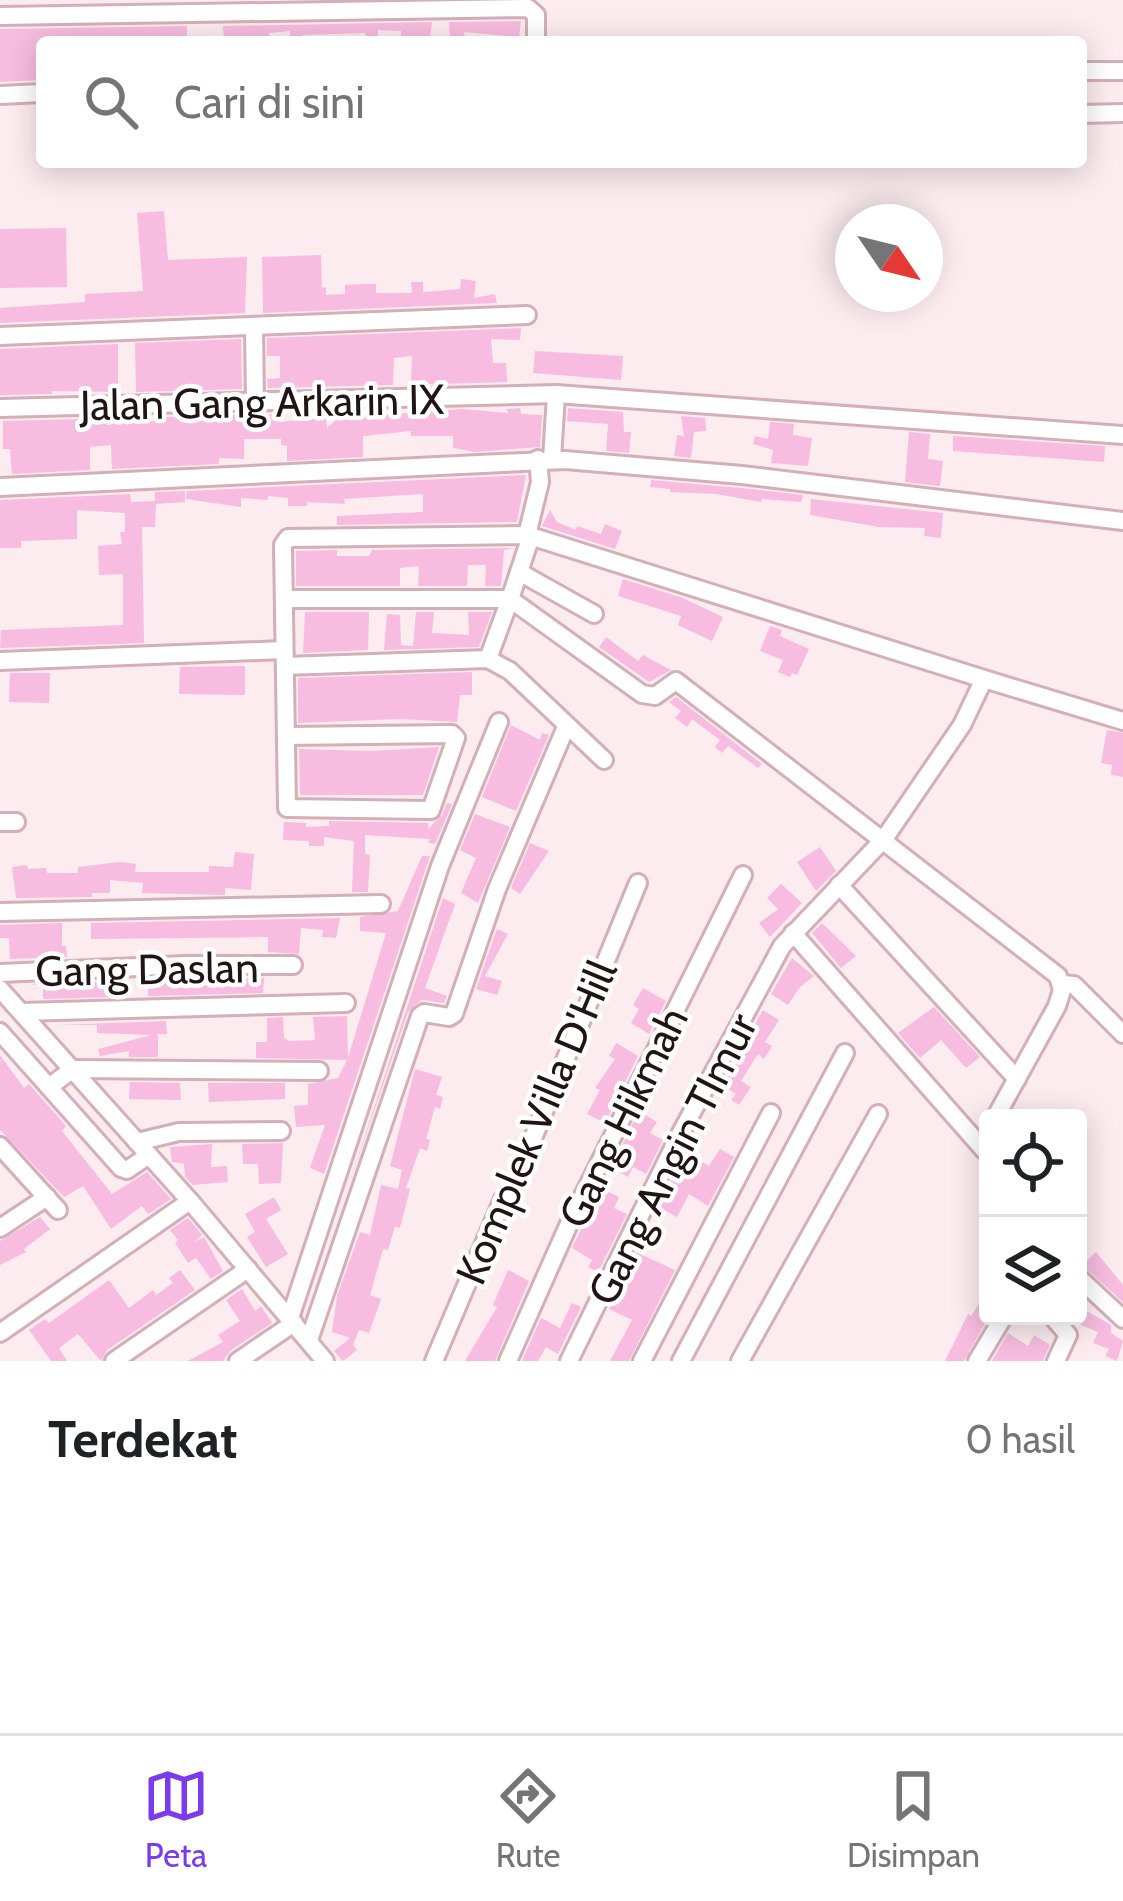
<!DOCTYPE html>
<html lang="id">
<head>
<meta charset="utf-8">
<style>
  body { margin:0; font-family:Cabin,sans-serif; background:#f2f2f2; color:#202124 }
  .controls { position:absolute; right:36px; bottom:36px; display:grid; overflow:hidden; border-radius:12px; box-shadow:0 6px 30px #0003 }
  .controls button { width:108px; height:108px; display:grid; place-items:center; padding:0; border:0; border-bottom:3px solid #e0e0e0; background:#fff; color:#202124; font:60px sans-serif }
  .compass { position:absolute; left:835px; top:204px; width:108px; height:108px; border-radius:50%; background:#fff; box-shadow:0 6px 30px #0003; rotate:125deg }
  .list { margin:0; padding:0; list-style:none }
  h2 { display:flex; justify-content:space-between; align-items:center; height:156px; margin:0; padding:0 48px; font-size:51px }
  h2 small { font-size:39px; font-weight:400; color:#757577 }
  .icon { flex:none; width:66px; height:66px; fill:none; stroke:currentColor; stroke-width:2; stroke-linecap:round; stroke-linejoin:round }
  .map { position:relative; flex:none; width:1123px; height:1361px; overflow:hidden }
  .search { position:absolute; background:#fff; box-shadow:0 6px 30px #0003; left:36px; right:36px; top:36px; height:132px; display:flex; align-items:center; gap:30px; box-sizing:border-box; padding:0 42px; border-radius:12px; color:#757577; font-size:45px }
  .sheet { height:372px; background:#fff }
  nav { display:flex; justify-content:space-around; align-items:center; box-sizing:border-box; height:168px; border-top:3px solid #e0e0e0; background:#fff; font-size:33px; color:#757577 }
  nav a { display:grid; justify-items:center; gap:6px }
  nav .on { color:#7c3aed }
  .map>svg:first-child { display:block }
</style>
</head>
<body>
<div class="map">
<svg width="1123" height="1361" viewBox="0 0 1123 1361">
  <rect width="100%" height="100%" fill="#fcecef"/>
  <g fill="#f7bcdf">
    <polygon points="521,21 519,37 464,32 465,38 450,39 449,22"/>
    <polygon points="432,22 430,39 401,37 401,31 378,30 378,38 366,38 365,33 302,35 302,42 290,42 290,31 269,33 270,41 224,42 223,26"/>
    <polygon points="187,26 187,39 164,42 44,40 42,80 0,82 0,29"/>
    <polygon points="164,211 168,260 247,257 245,313 0,323 0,308 85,302 85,294 143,291 137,213"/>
    <polygon points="66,228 67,287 0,288 0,229"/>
    <polygon points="321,255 322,288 326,287 326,295 345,294 345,285 362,284 376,284 376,293 412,293 411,282 423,282 423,292 460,289 461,279 476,281 474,298 495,294 497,303 263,313 262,257"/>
    <polygon points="521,328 520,340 491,339 493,363 506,363 507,382 411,385 412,356 394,358 393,385 268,388 267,379 280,378 280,356 267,356 267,338"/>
    <polygon points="241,339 242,389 136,392 135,343"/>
    <polygon points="118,344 118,392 52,391 52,394 0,395 0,349"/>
    <polygon points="535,351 623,356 621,380 533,373"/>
    <polygon points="520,408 521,414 542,415 540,447 475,452 453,448 453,436 411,436 411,431 363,436 363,457 287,461 287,446 281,445 281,439 244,439 244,459 219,458 219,464 112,469 111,445 90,447 90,470 12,474 10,449 3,449 3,421 85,419 85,422 111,418 166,422 166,417 263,414 279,415 279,422 326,418 327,428 345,412 355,417 463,409 508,413 507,409"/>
    <polygon points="568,408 623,412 624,432 631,432 629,453 606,451 608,424 567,421"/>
    <polygon points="681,416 705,418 706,431 694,432 691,458 674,456 677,435 684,436"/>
    <polygon points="770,422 794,424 793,435 812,438 808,466 771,463 773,450 753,444 755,436 768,439"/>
    <polygon points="909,432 930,434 928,459 943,461 940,486 905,482"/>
    <polygon points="953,436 1105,446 1104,462 953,451"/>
    <polygon points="526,475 517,522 337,525 337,516 423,512 423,494 344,499 345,504 307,502 307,506 288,506 288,498 268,496 268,500 241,498 241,507 186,499 187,491"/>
    <polygon points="651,480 741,488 803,495 801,502 762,499 761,502 716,494 670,492 670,489 650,487"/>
    <polygon points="185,491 185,502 156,504 155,527 142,527 144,643 0,648 1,630 123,625 123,574 99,575 98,546 122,544 120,532 125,532 125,513 77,510 77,539 21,541 21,548 0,548 0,500 130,494 131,502 155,501 155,492"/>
    <polygon points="811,499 943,513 941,538 924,536 925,528 879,527 810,515"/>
    <polygon points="550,510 557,522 576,530 577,526 601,534 605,524 622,531 615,549 542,526"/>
    <polygon points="514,548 504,550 501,586 485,586 486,565 468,565 467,586 418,586 419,566 400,568 400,586 296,586 296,551 337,550 337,556 369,556 372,550"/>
    <polygon points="623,579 683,598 723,617 712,641 678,625 681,616 618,596"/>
    <polygon points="305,612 369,612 368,650 303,653"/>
    <polygon points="416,612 434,612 432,633 469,635 468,612 492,612 479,647 384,650 387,614 400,615 401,645 413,646"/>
    <polygon points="770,626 782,630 780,636 809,649 797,675 792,673 790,677 778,672 783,660 760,651"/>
    <polygon points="606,637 638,661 643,655 671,670 649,682 599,647"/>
    <polygon points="245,666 245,695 179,694 180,667"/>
    <polygon points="472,672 472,695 460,695 457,722 401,719 298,723 298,678"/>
    <polygon points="10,673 50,673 49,703 9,702"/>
    <polygon points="676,697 762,764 758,768 728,746 722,753 715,747 720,740 692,719 687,727 675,718 681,711 669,702"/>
    <polygon points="511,725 540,740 542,733 549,735 516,811 482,797"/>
    <polygon points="1107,730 1123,733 1123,777 1111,775 1112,765 1101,763"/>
    <polygon points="439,747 423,795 300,795 299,749 371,751"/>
    <polygon points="447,803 452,804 435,844 428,843 430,839 365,835 365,854 370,855 368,892 352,892 354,841 324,837 324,846 309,846 309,841 283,840 284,822 306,823 306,827 329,826 329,821 428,823 428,829 442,815"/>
    <polygon points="475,814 510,827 478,903 461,893 476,858 460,850"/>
    <polygon points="530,843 549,851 520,894 511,888"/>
    <polygon points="820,847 836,871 816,891 797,862"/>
    <polygon points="235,852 254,854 251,890 225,888 225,895 142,893 143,883 110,880 110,893 92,893 92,897 16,898 12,867 27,865 28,869 46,868 47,873 78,873 78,867 119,862 136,864 135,872 209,872 209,866 233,867"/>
    <polygon points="422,856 430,856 324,1174 310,1168 325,1125 296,1127 294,1106 308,1105 308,1084 338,1078 347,1060 256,1058 256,1042 267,1042 267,1018 283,1017 284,1038 289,1041 315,1040 313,1017 347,1016 348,1058 386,933 360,931 360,917 398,911"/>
    <polygon points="781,884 802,903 770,937 759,923 778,909 767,898"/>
    <polygon points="443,898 455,904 425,988 447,996 444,1003 422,1000 408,1012 346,1193"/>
    <polygon points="340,918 336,938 322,937 323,930 301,928 299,954 268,952 268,937 91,939 91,923"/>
    <polygon points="62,923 62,946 66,946 67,957 10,959 9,938 0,938 0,925"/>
    <polygon points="822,923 856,956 841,968 812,933"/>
    <polygon points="497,929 508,934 485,976 502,981 497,995 476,989"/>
    <polygon points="792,958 814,976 800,987 788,1005 771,994"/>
    <polygon points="264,978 263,993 148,996 148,979"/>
    <polygon points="116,981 116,997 43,999 43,985 25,985"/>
    <polygon points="643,988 666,1001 649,1034 631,1023 639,1009 633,1005"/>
    <polygon points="934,1007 980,1057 966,1068 941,1040 920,1058 898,1033"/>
    <polygon points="763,1010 779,1020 765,1042 772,1046 764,1059 758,1054 741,1081 751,1087 739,1105 731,1100 736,1094 722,1085 748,1044 745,1042"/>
    <polygon points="166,1021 167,1034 158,1034 158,1057 129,1057 129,1051 100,1056 98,1049 152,1035 97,1033 97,1025 57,1025"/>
    <polygon points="616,1043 638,1056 605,1123 587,1114 600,1090 595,1088 615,1059 609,1056"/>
    <polygon points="0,1055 24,1088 29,1084 66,1126 62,1131 112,1194 147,1172 171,1199 148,1214 142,1206 111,1229 83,1186 64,1197 0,1130"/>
    <polygon points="415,1069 442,1077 436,1095 443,1097 440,1109 435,1107 426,1139 430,1140 427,1151 420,1148 406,1188 410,1189 400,1228 395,1227 388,1250 383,1249 370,1295 381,1299 369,1333 359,1330 353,1345 357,1350 343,1361 334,1351 350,1338 332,1332 337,1296 360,1232 370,1235 381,1185 398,1189 402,1170 390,1166"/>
    <polygon points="130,1082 180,1083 181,1100 129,1099"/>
    <polygon points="208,1083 285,1083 285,1099 209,1102"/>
    <polygon points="639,1111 657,1122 650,1133 663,1140 646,1174 633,1167 628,1177 611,1168"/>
    <polygon points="283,1143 281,1183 259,1184 258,1164 243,1164 242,1144"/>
    <polygon points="212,1144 211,1167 227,1166 228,1182 193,1185 185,1177 184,1164 172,1162 170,1147"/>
    <polygon points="720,1149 734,1157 708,1206 689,1194 677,1217 658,1207 685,1152 709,1166"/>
    <polygon points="601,1188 619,1197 614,1208 627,1214 598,1272 588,1267 592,1260 572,1248"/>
    <polygon points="274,1197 281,1210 266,1219 288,1254 266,1267 247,1237 255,1232 245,1214"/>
    <polygon points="40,1217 50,1229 24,1249 26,1252 0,1265 0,1241"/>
    <polygon points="188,1218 202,1235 195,1242 204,1237 223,1271 211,1279 196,1258 188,1263 175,1243 178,1240 170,1230"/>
    <polygon points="636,1252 675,1270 629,1361 610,1361 632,1320 609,1309"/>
    <polygon points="1096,1252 1123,1285 1123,1302 1082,1265"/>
    <polygon points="180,1270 195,1290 107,1350 101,1361 78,1334 59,1348 67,1361 51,1361 29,1330 45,1319 49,1323 109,1280 129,1308 153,1290 156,1295 173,1283 169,1278"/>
    <polygon points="508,1270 529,1281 495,1361 465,1361 497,1307 493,1305"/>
    <polygon points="242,1289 255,1311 261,1306 272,1323 231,1350 223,1361 188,1361 223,1342 218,1335 240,1321 226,1300"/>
    <polygon points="988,1290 988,1318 964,1361 945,1361 968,1314 971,1316"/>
    <polygon points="572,1303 581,1307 558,1354 546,1347 538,1361 522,1361 541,1318 560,1328"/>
    <polygon points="1078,1306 1111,1325 1111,1333 1123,1341 1117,1361 1105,1356 1109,1349 1093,1343 1098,1332 1078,1324"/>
    <polygon points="1008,1333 1028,1346 1034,1335 1050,1345 1043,1361 992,1361"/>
  </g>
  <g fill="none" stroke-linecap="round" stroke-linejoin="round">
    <g stroke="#d4afb7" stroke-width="22">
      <g id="minor">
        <polyline points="0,16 528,8 536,15 536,42"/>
        <polyline points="1081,71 1123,71"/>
        <polyline points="0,95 42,93"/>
        <polyline points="1081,114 1123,113"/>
        <polyline points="254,326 255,403"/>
        <polyline points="0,336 527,315"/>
        <polyline points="0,408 556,394 1123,435"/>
        <polyline points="552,459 556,394"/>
        <polyline points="0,487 565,460 742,475 1123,521"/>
        <polyline points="527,535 540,482 538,459"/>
        <polyline points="531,536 510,599 642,694 655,696 676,681 1058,976 1062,990 1057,1006 995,1118"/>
        <polyline points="519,572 594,614"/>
        <polyline points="284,599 510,599 488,659"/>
        <polyline points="0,661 284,650"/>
        <polyline points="285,666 488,659 510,671 604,760"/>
        <polyline points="984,679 1123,721"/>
        <polyline points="286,736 452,734 456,738 431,810 287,808 283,545 288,538 527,535 984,679 962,725 884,839 782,946 677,1140 569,1361"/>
        <polyline points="0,822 16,822"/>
        <polyline points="839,885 1017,1079"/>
        <polyline points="0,912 381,904"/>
        <polyline points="793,933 984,1150"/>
        <polyline points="0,973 185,965 293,965"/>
        <polyline points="1062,984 1074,985 1123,1034"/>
        <polyline points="0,989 190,1201 325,1361"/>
        <polyline points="21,1012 346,1003"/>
        <polyline points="0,1032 121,1168 127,1170 149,1155"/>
        <polyline points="49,1087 73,1069 319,1071"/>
        <polyline points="137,1142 179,1132 281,1131"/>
        <polyline points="0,1146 58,1210"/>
        <polyline points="0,1228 47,1197"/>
        <polyline points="1078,1277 1123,1319"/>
        <polyline points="1052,1316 1068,1335 1056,1361"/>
        <polyline points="290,1318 440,866 499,722"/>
        <polyline points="0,1333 190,1201"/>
        <polyline points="309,1340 420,1016 424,1013 449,1017 454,1014 497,889 566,727"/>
        <polyline points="114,1361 248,1269"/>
        <polyline points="238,1361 294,1323"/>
        <polyline points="434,1361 503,1199 510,1194 638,883"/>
        <polyline points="508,1361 568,1226 743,875"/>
        <polyline points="642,1361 771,1113"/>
        <polyline points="681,1361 845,1053"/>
        <polyline points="740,1361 878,1114"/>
        <polyline points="977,1361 1004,1316"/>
      </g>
    </g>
    <use href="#minor" stroke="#fff" stroke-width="16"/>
  </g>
  <g text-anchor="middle" stroke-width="9" stroke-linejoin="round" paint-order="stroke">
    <g font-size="42" fill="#211417" stroke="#fff">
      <text transform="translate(262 402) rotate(-1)" y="15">Jalan Gang Arkarin IX</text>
      <text transform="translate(147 969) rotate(-1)" y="15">Gang Daslan</text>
      <text transform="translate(623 1117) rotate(-64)" y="15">Gang Hikmah</text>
      <text transform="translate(536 1122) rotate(-67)" y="15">Komplek Villa D'Hill</text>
      <text transform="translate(672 1159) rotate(-63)" y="15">Gang Angin TImur</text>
    </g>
  </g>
</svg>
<div class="controls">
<button><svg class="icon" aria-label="locate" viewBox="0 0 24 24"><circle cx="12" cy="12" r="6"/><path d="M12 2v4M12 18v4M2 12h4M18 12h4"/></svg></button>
<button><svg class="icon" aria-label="layers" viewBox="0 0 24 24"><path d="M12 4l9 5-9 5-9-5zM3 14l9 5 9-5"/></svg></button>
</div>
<svg class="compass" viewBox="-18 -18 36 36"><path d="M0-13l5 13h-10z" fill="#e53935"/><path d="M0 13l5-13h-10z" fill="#757577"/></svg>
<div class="search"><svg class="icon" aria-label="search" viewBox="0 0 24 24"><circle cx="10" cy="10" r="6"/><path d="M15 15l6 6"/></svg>Cari di sini</div>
</div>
<section class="sheet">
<h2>Terdekat<small>0 hasil</small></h2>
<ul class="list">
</ul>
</section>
<nav>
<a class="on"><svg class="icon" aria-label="map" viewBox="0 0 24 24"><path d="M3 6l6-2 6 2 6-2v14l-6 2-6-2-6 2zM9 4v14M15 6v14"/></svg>Peta</a>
<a><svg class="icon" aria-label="directions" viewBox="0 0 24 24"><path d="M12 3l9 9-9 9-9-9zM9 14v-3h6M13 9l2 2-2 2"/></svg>Rute</a>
<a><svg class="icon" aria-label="saved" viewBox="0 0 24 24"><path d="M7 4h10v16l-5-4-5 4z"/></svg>Disimpan</a>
</nav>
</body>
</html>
